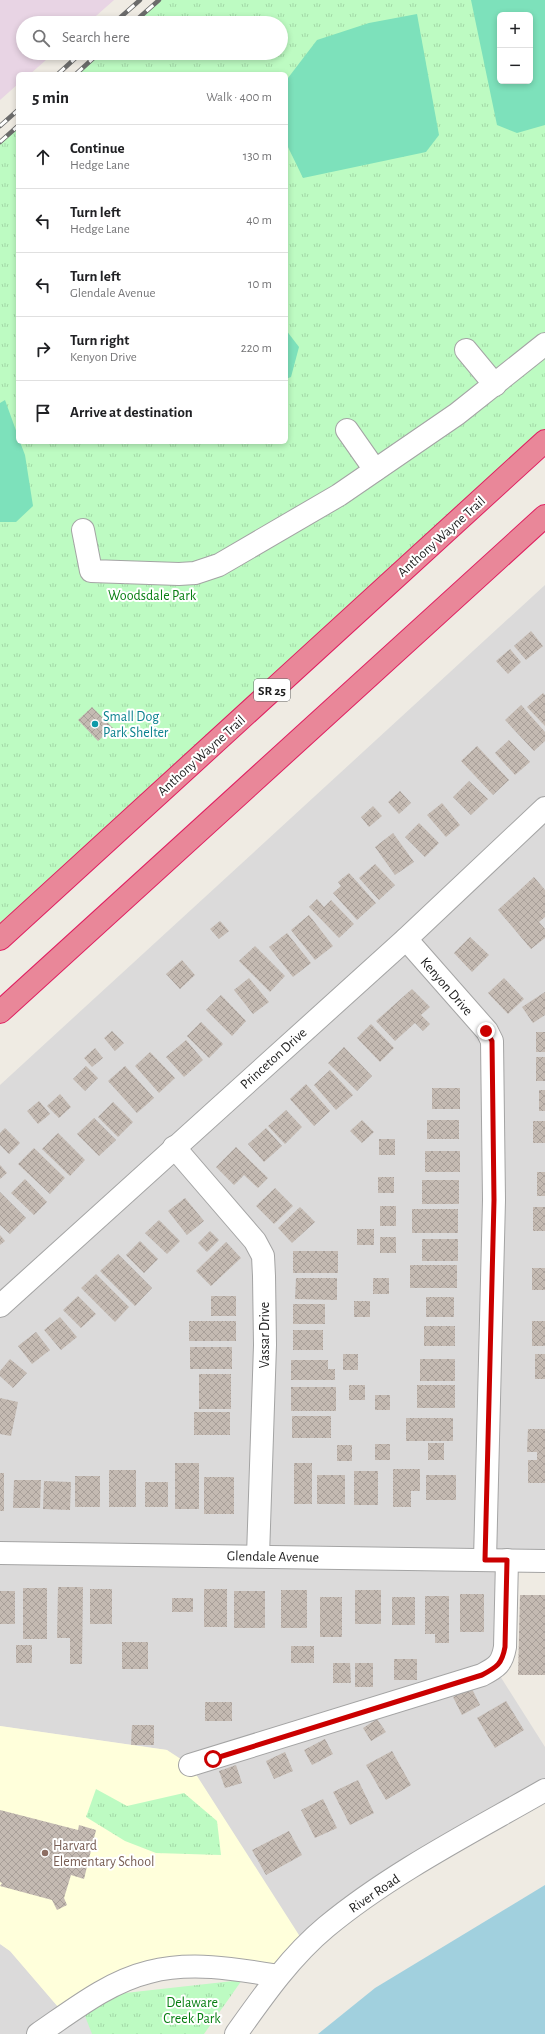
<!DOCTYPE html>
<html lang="en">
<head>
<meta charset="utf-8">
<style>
  body { margin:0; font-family:"Alegreya Sans",sans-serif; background:#f6f6f6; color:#202124 }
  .controls { position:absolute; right:12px; top:12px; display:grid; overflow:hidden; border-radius:6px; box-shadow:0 2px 6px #0003 }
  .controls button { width:36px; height:36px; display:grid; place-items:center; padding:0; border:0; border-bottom:1px solid #e0e0e0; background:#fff; color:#202124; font:20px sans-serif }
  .stop { position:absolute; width:12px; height:12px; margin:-9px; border:3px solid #ca0000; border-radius:50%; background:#fff }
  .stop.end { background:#ca0000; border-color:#fff; box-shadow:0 1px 4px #0008 }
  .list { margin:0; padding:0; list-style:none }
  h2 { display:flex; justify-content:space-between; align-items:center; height:52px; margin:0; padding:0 16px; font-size:17px }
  h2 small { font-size:13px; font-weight:400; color:#757577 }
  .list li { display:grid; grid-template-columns:26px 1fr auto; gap:12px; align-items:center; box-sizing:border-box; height:64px; padding:0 16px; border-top:1px solid #e0e0e0 }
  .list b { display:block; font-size:15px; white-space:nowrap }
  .list p { margin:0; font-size:13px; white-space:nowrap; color:#757577 }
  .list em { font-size:13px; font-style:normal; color:#757577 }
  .icon { flex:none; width:22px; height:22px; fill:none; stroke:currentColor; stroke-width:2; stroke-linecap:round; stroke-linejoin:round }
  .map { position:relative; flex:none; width:545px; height:2034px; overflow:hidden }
  .search { position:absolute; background:#fff; box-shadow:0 2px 6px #0003; left:16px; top:16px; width:272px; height:44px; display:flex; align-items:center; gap:10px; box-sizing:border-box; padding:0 14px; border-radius:22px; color:#757577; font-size:15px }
  .panel { position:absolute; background:#fff; box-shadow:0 2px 6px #0003; left:16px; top:72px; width:272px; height:372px; border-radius:6px }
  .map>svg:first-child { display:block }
</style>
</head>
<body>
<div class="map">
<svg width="545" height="2034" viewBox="0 0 545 2034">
  <defs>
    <pattern id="park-tufts" width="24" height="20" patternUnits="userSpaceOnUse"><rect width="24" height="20" fill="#bdfbc2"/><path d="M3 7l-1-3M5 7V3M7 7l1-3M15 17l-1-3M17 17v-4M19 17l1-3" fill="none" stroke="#a2d7a6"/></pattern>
    <pattern id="building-cross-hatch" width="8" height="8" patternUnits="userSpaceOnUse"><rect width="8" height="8" fill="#c4bab2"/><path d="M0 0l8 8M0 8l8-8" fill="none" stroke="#a89f99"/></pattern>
  </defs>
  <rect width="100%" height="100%" fill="#efebe3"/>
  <g fill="#dbdada">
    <polygon points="545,585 545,1560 507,1560 495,1668 545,1747 545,1790 306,1946 167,1750 0,1726 0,1085"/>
    <polygon points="0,1944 10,1951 65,2015 38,2034 0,2034"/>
  </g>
  <polygon fill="#e8d4e4" points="0,0 114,0 88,23 23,23 23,53 54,53 30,74 18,74 18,84 0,100"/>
  <polygon fill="#ffffdb" points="0,1726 167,1750 190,1765 306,1946 278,1976 189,1966 65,2015 10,1951 0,1944"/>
  <g fill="url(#park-tufts)" fill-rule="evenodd">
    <path d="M159 0H545V442L0 939V142L18 126V442H286V74H76L99 53H281V23H133ZM500 15H530V81H500Z"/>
    <polygon points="96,1789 127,1806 184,1793 217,1821 221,1855 156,1853 125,1841 86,1817"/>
    <polygon points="242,1980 204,2034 53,2034 116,1994"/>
  </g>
  <g fill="#7de1bb" fill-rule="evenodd">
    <path d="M471 0H545V125L517 133 497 125ZM500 15H530V81H500Z"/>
    <polygon points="417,14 439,135 426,152 303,178 286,143 286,91 288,78 317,40 369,23"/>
    <polygon points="286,330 299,347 291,377 286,379"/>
    <polygon points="5,400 18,436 18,442 20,442 25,455 33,506 16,522 0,522 0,403"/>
  </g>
  <polygon fill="#e1e1e1" points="85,2016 92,2034 57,2034"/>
  <polygon fill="#a1d0de" points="545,1885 545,2034 318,2034 375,1988"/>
  <g fill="url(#building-cross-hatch)">
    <polygon points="531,631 543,646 526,660 514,646"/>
    <polygon points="510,649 521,662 508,674 496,661"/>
    <polygon points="543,693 545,695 545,726 527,707"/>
    <polygon points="521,705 545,732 545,741 534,751 505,720"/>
    <polygon points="92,707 113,728 98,741 78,720"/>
    <polygon points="509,740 530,762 515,775 495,753"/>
    <polygon points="477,746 509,780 493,795 461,761"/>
    <polygon points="469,781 488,799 471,815 453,797"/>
    <polygon points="400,791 411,803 399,814 388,802"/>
    <polygon points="442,803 460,825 446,837 427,815"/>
    <polygon points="373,806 382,816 369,827 361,817"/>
    <polygon points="419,823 439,843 425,857 405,837"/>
    <polygon points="393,833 414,862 395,875 375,847"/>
    <polygon points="375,864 395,885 379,900 359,878"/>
    <polygon points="349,873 376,903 357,920 333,893 341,886 338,882"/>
    <polygon points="534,877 545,890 545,917 539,922 545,929 545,938 531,949 498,910"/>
    <polygon points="317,899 324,907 331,900 354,924 339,938 309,907"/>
    <polygon points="309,915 333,946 315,960 291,930"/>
    <polygon points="220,921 229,931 219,939 210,929"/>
    <polygon points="287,933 311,963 293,977 269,947"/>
    <polygon points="470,937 489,955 472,972 454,953"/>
    <polygon points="255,946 285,976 270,992 239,961"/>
    <polygon points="182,960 195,975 180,989 166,974"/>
    <polygon points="249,978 269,1002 253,1014 234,990"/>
    <polygon points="504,978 524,999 508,1014 488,993"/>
    <polygon points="412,989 430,1007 421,1015 430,1024 423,1031 415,1023 395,1041 376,1021"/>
    <polygon points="545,992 545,1015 533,1023 522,1007"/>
    <polygon points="221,995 246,1021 232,1036 206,1010"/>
    <polygon points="201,1022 223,1044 209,1058 187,1036"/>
    <polygon points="371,1024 394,1048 380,1062 357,1038"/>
    <polygon points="112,1031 124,1043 115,1051 104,1038"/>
    <rect x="536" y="1032" width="9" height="20"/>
    <polygon points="186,1040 203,1060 184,1077 166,1057"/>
    <polygon points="344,1047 372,1076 357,1091 328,1063"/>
    <polygon points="95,1048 103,1058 92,1067 84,1058"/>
    <polygon points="150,1052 175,1078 159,1093 135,1066"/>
    <rect x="536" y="1057" width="9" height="24"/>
    <polygon points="86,1066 98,1078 85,1091 73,1079"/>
    <polygon points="125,1066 154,1098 137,1113 108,1081"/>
    <polygon points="330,1070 353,1095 336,1110 314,1085"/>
    <polygon points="306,1084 330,1111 314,1126 290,1099"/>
    <rect x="432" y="1088" width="28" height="21"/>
    <rect x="539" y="1090" width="6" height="21"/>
    <polygon points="60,1094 71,1107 59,1118 47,1106"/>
    <polygon points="39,1101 50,1114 38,1124 27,1111"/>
    <polygon points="113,1102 133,1122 118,1137 98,1117"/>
    <polygon points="286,1110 302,1127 285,1144 268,1126"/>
    <polygon points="94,1118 116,1140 99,1156 77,1134"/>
    <polygon points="362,1120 374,1132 362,1143 350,1131"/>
    <rect x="427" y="1120" width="32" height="19"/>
    <rect x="533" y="1121" width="12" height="22"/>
    <polygon points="5,1128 20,1143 9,1154 0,1145 0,1133"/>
    <polygon points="266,1128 282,1146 264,1162 248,1144"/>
    <polygon points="58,1133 85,1160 70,1176 42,1149"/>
    <rect x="379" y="1139" width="16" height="16"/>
    <polygon points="236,1147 268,1178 258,1188 244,1175 234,1185 216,1167"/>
    <polygon points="34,1148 65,1178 50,1194 18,1164"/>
    <rect x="425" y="1151" width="35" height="21"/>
    <polygon points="0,1165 7,1173 0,1179"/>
    <rect x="537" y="1172" width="8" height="24"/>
    <rect x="378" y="1177" width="16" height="16"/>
    <polygon points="25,1179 47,1202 34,1215 11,1193"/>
    <rect x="422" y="1180" width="37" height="24"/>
    <polygon points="275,1188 293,1206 274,1224 256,1206"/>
    <polygon points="0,1192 26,1218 10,1234 0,1225"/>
    <polygon points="185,1198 204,1221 187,1235 168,1211"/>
    <rect x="380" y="1206" width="16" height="20"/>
    <polygon points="300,1207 315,1222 292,1243 278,1228"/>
    <rect x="533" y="1207" width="12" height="24"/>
    <rect x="412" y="1209" width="46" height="24"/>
    <polygon points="159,1220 180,1241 167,1254 145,1233"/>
    <rect x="357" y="1229" width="17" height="16"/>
    <polygon points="210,1231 219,1240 207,1252 198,1243"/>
    <polygon points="0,1235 5,1241 0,1245"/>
    <rect x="380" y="1237" width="16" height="16"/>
    <rect x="422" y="1239" width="36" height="22"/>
    <polygon points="140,1241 158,1259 144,1273 126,1255"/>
    <polygon points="226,1242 241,1258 211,1286 196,1271"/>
    <rect x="293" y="1251" width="45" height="22"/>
    <polygon points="118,1254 152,1288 135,1306 100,1271"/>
    <rect x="410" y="1265" width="47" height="23"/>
    <rect x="532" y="1268" width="13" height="22"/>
    <polygon points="96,1274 129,1307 115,1322 81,1288"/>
    <polygon points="296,1278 337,1278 337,1300 295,1299"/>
    <rect x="373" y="1278" width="16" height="16"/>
    <polygon points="78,1296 96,1314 81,1328 63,1310"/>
    <rect x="211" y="1296" width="25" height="20"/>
    <rect x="426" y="1297" width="28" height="20"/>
    <rect x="354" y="1301" width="16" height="16"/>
    <rect x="293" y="1304" width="32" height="20"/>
    <polygon points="60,1317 77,1337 61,1350 44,1330"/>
    <rect x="189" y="1321" width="47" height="20"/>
    <rect x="532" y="1321" width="13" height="25"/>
    <rect x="424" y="1326" width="31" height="20"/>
    <rect x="293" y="1330" width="30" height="20"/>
    <polygon points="36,1332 50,1350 32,1364 18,1346"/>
    <rect x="190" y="1347" width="42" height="22"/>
    <rect x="343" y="1354" width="15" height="16"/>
    <rect x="535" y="1354" width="10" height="25"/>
    <polygon points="10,1359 27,1373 13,1388 0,1376 0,1371"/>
    <rect x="420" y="1359" width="35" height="22"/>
    <polygon points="291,1360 328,1360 328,1369 335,1369 335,1380 291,1380"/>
    <rect x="199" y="1374" width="32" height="35"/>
    <rect x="349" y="1385" width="16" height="15"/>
    <rect x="417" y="1385" width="38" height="23"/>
    <rect x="291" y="1387" width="45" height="24"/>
    <rect x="375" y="1395" width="15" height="15"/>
    <polygon points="0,1398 18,1402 11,1436 0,1434"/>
    <rect x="194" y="1412" width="36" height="23"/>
    <rect x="292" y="1416" width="39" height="22"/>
    <rect x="406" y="1418" width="47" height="23"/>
    <polygon points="528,1429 545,1429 545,1483 528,1483 528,1460 537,1460 537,1452 527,1452"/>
    <rect x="428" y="1443" width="16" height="17"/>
    <rect x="375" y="1444" width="15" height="16"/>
    <rect x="337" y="1445" width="15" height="16"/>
    <rect x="175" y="1463" width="24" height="46"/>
    <rect x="294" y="1463" width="18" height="41"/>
    <polygon points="393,1469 420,1469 420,1491 411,1491 411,1507 393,1507"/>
    <rect x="109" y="1470" width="27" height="37"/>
    <rect x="354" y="1471" width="24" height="34"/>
    <rect x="0" y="1473" width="4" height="38"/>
    <rect x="317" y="1475" width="28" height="29"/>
    <rect x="426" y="1475" width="30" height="25"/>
    <rect x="75" y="1476" width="25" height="31"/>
    <rect x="204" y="1477" width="30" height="37"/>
    <polygon points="14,1480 41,1480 40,1508 13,1508"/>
    <polygon points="44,1481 71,1482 70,1510 43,1509"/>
    <rect x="145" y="1482" width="23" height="25"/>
    <polygon points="58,1587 83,1587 82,1664 70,1664 70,1638 57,1638"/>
    <rect x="23" y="1588" width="24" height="51"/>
    <rect x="90" y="1589" width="22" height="35"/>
    <rect x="204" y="1589" width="23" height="38"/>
    <rect x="281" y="1590" width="26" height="38"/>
    <rect x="355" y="1590" width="26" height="34"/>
    <rect x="0" y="1591" width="15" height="33"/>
    <rect x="234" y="1591" width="31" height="37"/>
    <rect x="460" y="1594" width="24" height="38"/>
    <polygon points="520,1595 545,1595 545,1675 518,1675"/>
    <polygon points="425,1596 449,1596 449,1643 435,1643 435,1634 425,1634"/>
    <rect x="320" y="1597" width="22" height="40"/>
    <rect x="392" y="1597" width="23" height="28"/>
    <rect x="172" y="1598" width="21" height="14"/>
    <rect x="122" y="1642" width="26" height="27"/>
    <rect x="16" y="1645" width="16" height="18"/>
    <rect x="291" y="1646" width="23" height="17"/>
    <rect x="394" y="1659" width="23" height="21"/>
    <polygon points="333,1663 350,1663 351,1683 333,1683"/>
    <rect x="355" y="1663" width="18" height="24"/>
    <polygon points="471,1687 480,1705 462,1715 453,1697"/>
    <polygon points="506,1701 524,1730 495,1748 477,1718"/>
    <rect x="205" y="1702" width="27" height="19"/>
    <polygon points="377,1719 386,1732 371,1741 363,1728"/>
    <polygon points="132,1725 154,1725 154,1745 131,1745"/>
    <polygon points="325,1739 333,1754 312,1765 304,1750"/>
    <polygon points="392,1751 411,1785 386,1800 366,1765"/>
    <polygon points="285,1752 293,1771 274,1779 266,1761"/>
    <polygon points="236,1765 242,1783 225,1788 219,1771"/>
    <polygon points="358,1780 374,1813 350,1825 333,1792"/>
    <polygon points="323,1799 337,1828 315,1838 301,1810"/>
    <polygon points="0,1810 78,1830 79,1825 96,1830 84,1879 71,1875 64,1898 67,1905 57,1910 52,1900 0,1886 2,1883 0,1882"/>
    <polygon points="289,1831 302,1855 266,1875 252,1850"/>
  </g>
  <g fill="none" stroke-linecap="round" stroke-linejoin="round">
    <g stroke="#a4a4a4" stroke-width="24">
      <g id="minor">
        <polyline points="466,350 495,385"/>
        <polyline points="347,430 375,470"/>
        <polyline points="83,530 91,571 179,574 195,573 219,565 339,495 457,414 545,344"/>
        <polyline points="406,939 487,1031 492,1041 494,1200 485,1560"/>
        <polyline points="174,1147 255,1241 263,1256 264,1276 265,1345 258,1556"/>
        <polyline points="0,1306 406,939 545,808"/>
        <polyline points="0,1553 545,1561"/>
        <path d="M190 1765 482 1675C497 1667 502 1664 505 1647L507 1560"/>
        <path d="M38 2034C72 2011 108 1982 149 1972 191 1961 236 1969 278 1976"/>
        <path d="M236 2034C263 1996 290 1957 326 1927 391 1873 472 1832 545 1790"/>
      </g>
    </g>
    <g stroke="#df1e60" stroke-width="24">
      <g id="highway">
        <polyline points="0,939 545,441"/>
        <polyline points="0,1012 545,516"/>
      </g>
    </g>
    <use href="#minor" stroke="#fff" stroke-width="22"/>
    <use href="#highway" stroke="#e98799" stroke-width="22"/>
    <g stroke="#6b6b6b" stroke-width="4.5">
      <g id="rail">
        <polyline points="114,23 140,0"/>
        <polyline points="133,23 159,0"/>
        <polyline points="58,74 81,53"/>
        <polyline points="76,74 99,53"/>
        <polyline points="0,126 18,110"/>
        <polyline points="0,142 18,126"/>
      </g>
    </g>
    <use href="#rail" stroke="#fff" stroke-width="3" stroke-dasharray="9" stroke-linecap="butt"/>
  </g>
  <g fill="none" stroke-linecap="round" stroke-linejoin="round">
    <path stroke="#ca0000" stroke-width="5" d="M213 1759 482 1675C497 1667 502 1664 505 1647L507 1560H485L494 1200 492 1041 486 1031"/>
  </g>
  <circle fill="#0f9aa8" stroke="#fff" stroke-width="1.5" cx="95" cy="724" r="4"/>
  <circle fill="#8d6e63" stroke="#fff" stroke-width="1.5" cx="45" cy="1853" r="4"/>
  <g text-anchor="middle" stroke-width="4" stroke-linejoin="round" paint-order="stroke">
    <rect fill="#fff" stroke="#616161" stroke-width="1" x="254" y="679" width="36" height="22" rx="3"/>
    <g font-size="13" font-weight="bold" fill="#1d1d1d">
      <text x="272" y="695">SR 25</text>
    </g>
    <g font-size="14" fill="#1d1d1d" stroke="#fff">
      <text transform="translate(441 536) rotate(-42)" y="5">Anthony Wayne Trail</text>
      <text transform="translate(201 755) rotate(-42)" y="5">Anthony Wayne Trail</text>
      <text transform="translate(447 986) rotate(49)" y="5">Kenyon Drive</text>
      <text transform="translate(273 1058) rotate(-42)" y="5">Princeton Drive</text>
      <text transform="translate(264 1335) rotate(-90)" y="5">Vassar Drive</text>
      <text transform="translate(273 1556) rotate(1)" y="5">Glendale Avenue</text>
      <text transform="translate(374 1893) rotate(-34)" y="5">River Road</text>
    </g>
    <g font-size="14" fill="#087f12" stroke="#fff">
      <text x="152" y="600">Woodsdale Park</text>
      <text x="192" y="2007">Delaware<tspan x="192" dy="16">Creek Park</tspan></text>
    </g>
    <g font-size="14" fill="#0d838f" stroke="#fff" text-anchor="start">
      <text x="103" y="721">Small Dog<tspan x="103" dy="16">Park Shelter</tspan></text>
    </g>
    <g font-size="14" fill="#785e54" stroke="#fff" text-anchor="start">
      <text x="53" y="1850">Harvard<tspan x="53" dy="16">Elementary School</tspan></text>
    </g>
  </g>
</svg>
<div class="controls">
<button>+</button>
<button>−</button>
</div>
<div class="stop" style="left:213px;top:1759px"></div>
<div class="stop end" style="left:486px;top:1031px"></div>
<div class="search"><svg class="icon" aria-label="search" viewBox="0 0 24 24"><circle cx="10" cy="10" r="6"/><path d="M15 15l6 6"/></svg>Search here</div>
<section class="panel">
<h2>5 min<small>Walk · 400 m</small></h2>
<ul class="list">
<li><svg class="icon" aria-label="ahead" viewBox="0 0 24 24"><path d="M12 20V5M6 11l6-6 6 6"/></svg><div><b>Continue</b><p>Hedge Lane</p></div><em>130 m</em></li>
<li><svg class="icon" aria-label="left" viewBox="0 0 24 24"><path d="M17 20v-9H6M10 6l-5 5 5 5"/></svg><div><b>Turn left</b><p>Hedge Lane</p></div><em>40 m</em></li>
<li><svg class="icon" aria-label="left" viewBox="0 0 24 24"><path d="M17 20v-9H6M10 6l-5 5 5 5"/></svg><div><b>Turn left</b><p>Glendale Avenue</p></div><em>10 m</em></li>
<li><svg class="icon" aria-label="right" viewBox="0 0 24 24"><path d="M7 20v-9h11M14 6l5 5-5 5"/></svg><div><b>Turn right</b><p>Kenyon Drive</p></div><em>220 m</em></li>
<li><svg class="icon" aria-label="arrive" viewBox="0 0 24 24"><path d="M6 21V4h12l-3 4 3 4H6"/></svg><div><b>Arrive at destination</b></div></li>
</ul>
</section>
</div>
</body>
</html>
